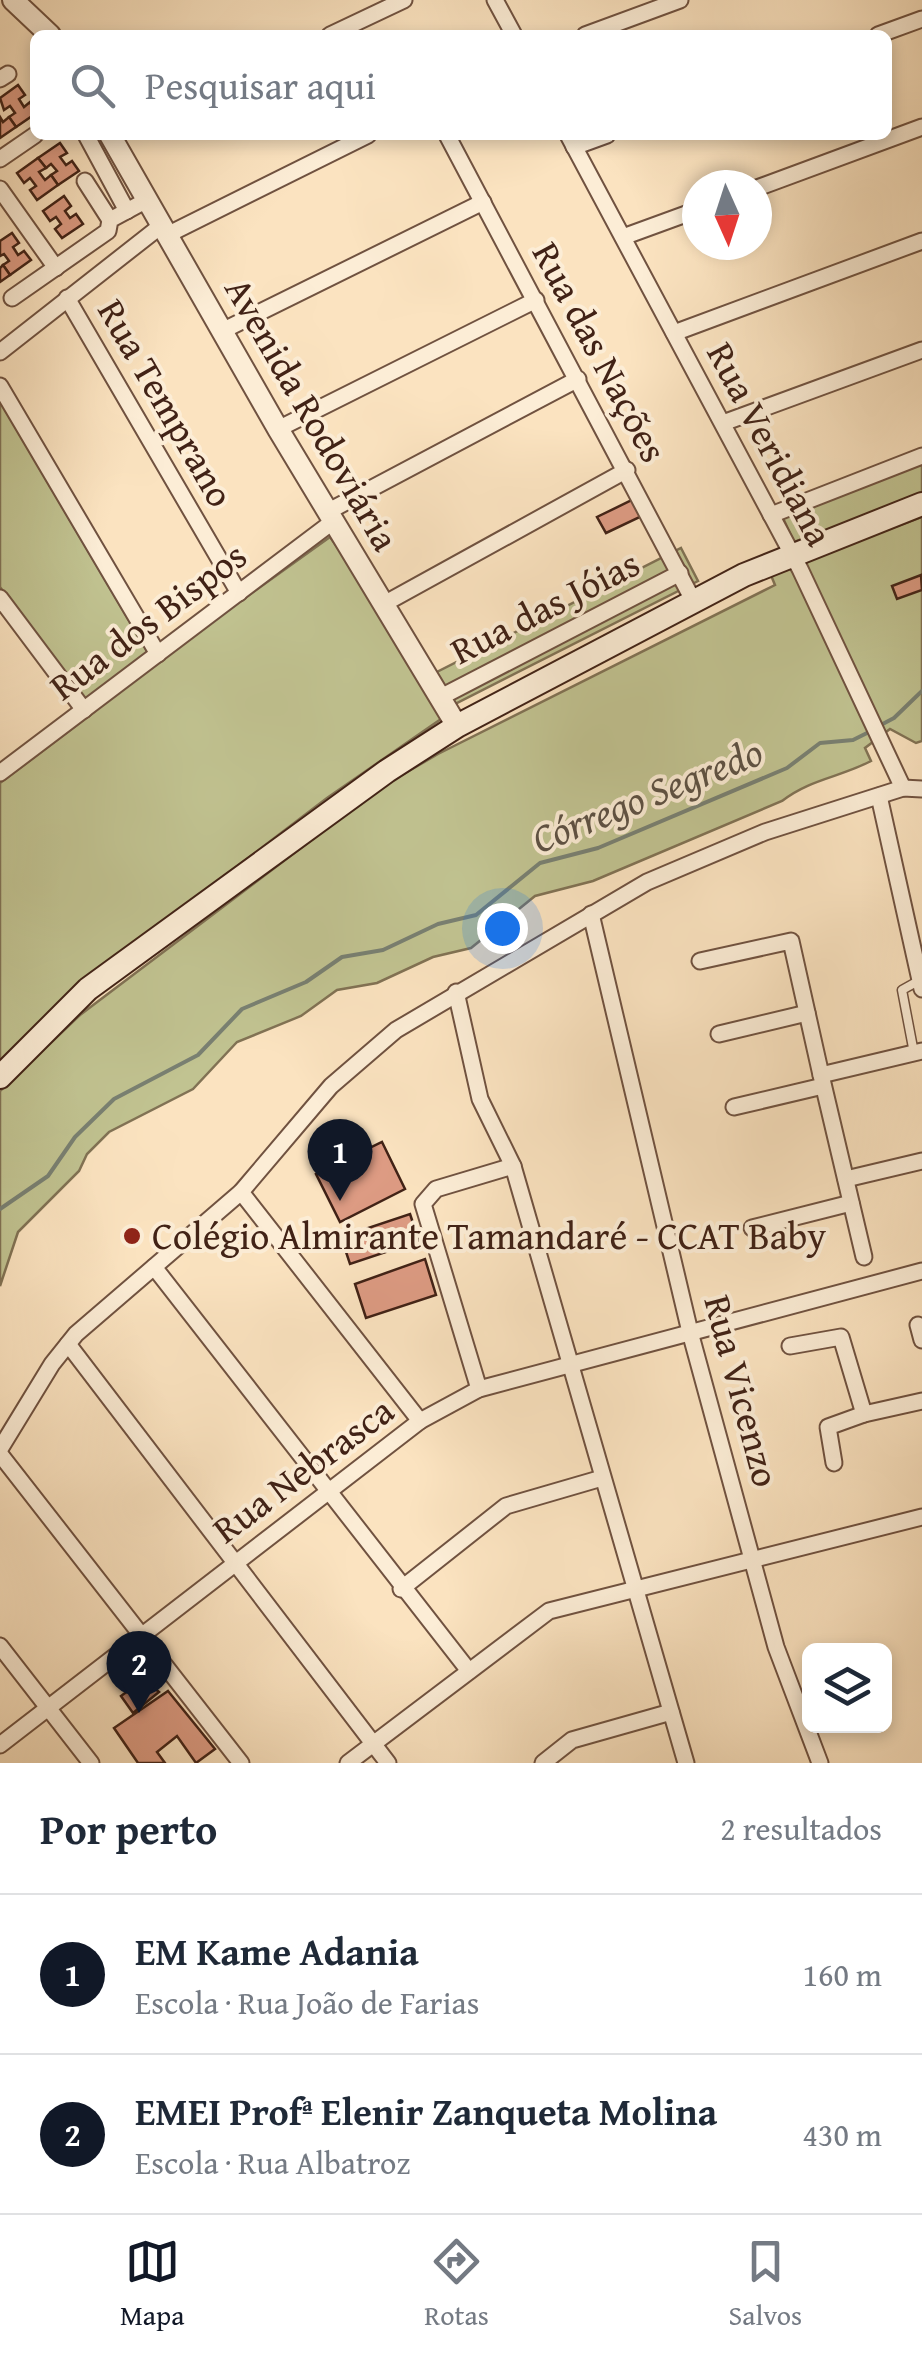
<!DOCTYPE html>
<html lang="pt">
<head>
<meta charset="utf-8">
<style>
  body { margin:0; font-family:"Gentium Book Plus",serif; background:#f2f2f3; color:#1f2937 }
  .controls { position:absolute; right:30px; bottom:30px; display:grid; overflow:hidden; border-radius:15px; box-shadow:0 5px 15px #0003 }
  .controls button { width:90px; height:90px; display:grid; place-items:center; padding:0; border:0; border-bottom:2px solid #e0e1e3; background:#fff; color:#1f2937; font:50px sans-serif }
  .compass { position:absolute; left:682px; top:170px; width:90px; height:90px; border-radius:50%; background:#fff; box-shadow:0 5px 15px #0003; rotate:177deg }
  .you { position:absolute; left:502px; top:928px; width:35px; height:35px; margin:-25px; border:8px solid #fff; border-radius:50%; background:#1a73e8; box-shadow:0 0 0 15px #1a73e833 }
  .badge { display:grid; place-items:center; width:65px; height:65px; border-radius:50%; background:#111827; color:#fff; font-size:32px; font-weight:700 }
  .pin { position:absolute; translate:-50% -82px; filter:drop-shadow(0 2px 5px #0008) }
  .pin::after { content:''; position:absolute; top:52px; width:35px; height:30px; background:inherit; clip-path:polygon(0 0,100% 0,50% 100%) }
  .list { margin:0; padding:0; list-style:none }
  h2 { display:flex; justify-content:space-between; align-items:center; height:130px; margin:0; padding:0 40px; font-size:42px }
  h2 small { font-size:32px; font-weight:400; color:#747a83 }
  .list li { display:grid; grid-template-columns:65px 1fr auto; gap:30px; align-items:center; box-sizing:border-box; height:160px; padding:0 40px; border-top:2px solid #e0e1e3 }
  .list b { display:block; font-size:38px; white-space:nowrap }
  .list p { margin:0; font-size:32px; white-space:nowrap; color:#747a83 }
  .list em { font-size:32px; font-style:normal; color:#747a83 }
  .icon { flex:none; width:55px; height:55px; fill:none; stroke:currentColor; stroke-width:2; stroke-linecap:round; stroke-linejoin:round }
  .map { position:relative; flex:none; width:922px; height:1763px; overflow:hidden }
  .search { position:absolute; background:#fff; box-shadow:0 5px 15px #0003; left:30px; right:30px; top:30px; height:110px; display:flex; align-items:center; gap:25px; box-sizing:border-box; padding:0 35px; border-radius:15px; color:#747a83; font-size:38px }
  .sheet { height:450px; background:#fff }
  nav { display:flex; justify-content:space-around; align-items:center; box-sizing:border-box; height:140px; border-top:2px solid #e0e1e3; background:#fff; font-size:28px; color:#747a83 }
  nav a { display:grid; justify-items:center; gap:5px }
  nav .on { color:#111827 }
  .map>svg:first-child { display:block }
</style>
</head>
<body>
<div class="map">
<svg width="922" height="1763" viewBox="0 0 922 1763">
  <rect width="100%" height="100%" fill="#fbe3c0"/>
  <filter id="stains"><feTurbulence type="fractalNoise" baseFrequency=".002" numOctaves="4"/><feColorMatrix values="0 0 0 0 .2 0 0 0 0 .09 0 0 0 0 .02 0 0 0 .5 -.17"/></filter>
  <radialGradient id="worn" r=".72"><stop offset=".6" stop-color="#630" stop-opacity="0"/><stop offset="1" stop-color="#630" stop-opacity=".3"/></radialGradient>
  <g fill="#c1c391" stroke="#817254" stroke-width="2.5">
    <polygon points="0,401 154,663 330,537 373,598 441,719 327,798 85,982 0,1064 0,783 94,712 0,587"/>
    <polygon points="922,463 922,497 794,542 783,518"/>
    <path d="M922 517V741L916 743 890 729 865 748 871 761C841 777 810 779 782 801L593 881 535 896 471 948 433 957 377 983 337 990 301 1016 237 1042 193 1089 109 1132 87 1154 79 1171 18 1232 0 1286V1091L80 1015 383 786 438 754 775 585 770 573Z"/>
    <polygon points="681,548 698,581 447,708 429,676"/>
  </g>
  <g fill="none" stroke-linecap="round" stroke-linejoin="round">
    <g stroke="#798072" stroke-width="4">
      <polyline points="877,727 894,718 922,691"/>
      <polyline points="0,1209 48,1176 75,1137 114,1099 198,1055 242,1009 306,982 342,957 383,950 438,924 476,915 540,863 598,848 787,768 820,743 853,740 869,732"/>
    </g>
  </g>
  <g fill="#dd9b83" stroke="#412216" stroke-width="2.5">
    <polygon points="18,85 25,95 19,99 24,107 30,102 35,114 16,127 9,117 15,113 10,106 4,110 0,98"/>
    <polygon points="0,117 3,122 9,117 16,127 0,138"/>
    <polygon points="60,143 67,153 60,157 66,165 72,161 79,171 58,185 51,175 57,171 51,164 46,168 38,158"/>
    <polygon points="38,158 46,168 39,172 45,180 51,175 58,185 37,200 30,190 36,186 30,178 24,183 17,173"/>
    <polygon points="64,196 71,206 65,211 70,218 76,214 83,224 62,238 55,229 61,224 56,217 50,221 43,211"/>
    <polygon points="12,233 19,243 13,247 18,255 24,251 31,260 10,275 3,265 9,261 4,254 0,256 0,241"/>
    <polygon points="3,265 10,275 0,282 0,268"/>
    <polygon points="634,499 642,516 606,533 597,517"/>
    <polygon points="921,575 922,590 897,599 892,586"/>
    <polygon points="382,1142 405,1189 340,1222 316,1174"/>
    <polygon points="410,1214 419,1241 350,1264 341,1237"/>
    <polygon points="425,1259 436,1295 366,1318 355,1284"/>
    <polygon points="144,1679 159,1692 133,1713 121,1696"/>
    <polygon points="168,1691 215,1749 196,1763 177,1736 157,1752 165,1763 138,1763 114,1728"/>
  </g>
  <g fill="none" stroke-linecap="round" stroke-linejoin="round">
    <g stroke="#705240" stroke-width="11">
      <polyline id="service" points="914,1053 902,990 920,980"/>
    </g>
    <g stroke="#705240" stroke-width="19">
      <g id="minor">
        <polyline points="495,0 514,35"/>
        <polyline points="330,35 404,0"/>
        <polyline points="585,35 680,0"/>
        <polyline points="878,35 922,19"/>
        <polyline points="0,79 8,74"/>
        <polyline points="86,135 127,211"/>
        <polyline points="447,135 694,602"/>
        <polyline points="568,135 800,569 903,788"/>
        <polyline points="574,147 607,135"/>
        <polyline points="0,159 35,135"/>
        <polyline points="85,181 110,220"/>
        <polyline points="757,188 922,127"/>
        <polyline points="0,189 56,268"/>
        <polyline points="167,235 368,135"/>
        <polyline points="623,237 697,210"/>
        <polyline points="12,298 108,231 110,220 147,200"/>
        <polyline points="67,298 239,593"/>
        <polyline points="222,331 483,202"/>
        <polyline points="674,333 922,241"/>
        <polyline points="0,352 162,225"/>
        <polyline points="0,386 158,654"/>
        <polyline points="723,423 922,350"/>
        <polyline points="278,429 536,300"/>
        <polyline points="329,511 578,379"/>
        <polyline points="771,515 922,456"/>
        <polyline points="0,598 84,710"/>
        <polyline points="382,605 627,470"/>
        <polyline points="439,698 680,573"/>
        <polyline points="0,773 335,520"/>
        <polyline points="879,796 922,989"/>
        <polyline points="591,914 690,1332 776,1647 820,1763"/>
        <polyline points="700,961 791,941 821,1075 922,1051"/>
        <polyline points="456,992 480,1099 513,1166 686,1763"/>
        <polyline points="719,1034 807,1013"/>
        <polyline points="821,1075 864,1257"/>
        <polyline points="734,1107 823,1086"/>
        <polyline points="846,1179 922,1161"/>
        <polyline points="241,1192 420,1421"/>
        <polyline points="752,1228 851,1203"/>
        <polyline points="154,1267 469,1671"/>
        <polyline points="918,1325 922,1340"/>
        <polyline points="68,1344 388,1763"/>
        <polyline points="790,1346 841,1337 864,1414 922,1401"/>
        <polyline points="479,1389 423,1204 436,1189 513,1166"/>
        <polyline points="0,1449 52,1364 76,1334 241,1192 331,1086 396,1030 647,882 765,832 903,788 922,789"/>
        <polyline points="0,1454 241,1763"/>
        <polyline points="834,1463 828,1427 864,1414"/>
        <polyline points="401,1589 506,1506 602,1478"/>
        <polyline points="0,1646 91,1763"/>
        <polyline points="0,1745 420,1421 479,1389 922,1271"/>
        <polyline points="348,1763 549,1611 922,1517"/>
        <polyline points="543,1763 572,1740 671,1712"/>
      </g>
    </g>
    <g stroke="#705240" stroke-width="24">
      <g id="tertiary">
        <polyline points="13,0 50,35"/>
        <polyline points="110,135 278,429 457,726"/>
      </g>
    </g>
    <g stroke="#412216" stroke-width="26">
      <polyline id="secondary" points="0,1077 88,989 387,771 457,726 744,575 922,504"/>
    </g>
    <use href="#service" stroke="#fcedd6" stroke-width="8"/>
    <use href="#minor" stroke="#fcedd6" stroke-width="15"/>
    <use href="#tertiary" stroke="#fcedd6" stroke-width="20"/>
    <use href="#secondary" stroke="#fcedd6" stroke-width="22"/>
  </g>
  <circle fill="#8f2418" stroke="#fcedd6" stroke-width="4" cx="132" cy="1236" r="10"/>
  <g text-anchor="middle" stroke-width="8" stroke-linejoin="round" paint-order="stroke">
    <g font-size="38" fill="#412216" stroke="#fcedd6">
      <text transform="translate(600 352) rotate(62)" y="13">Rua das Nações</text>
      <text transform="translate(166 403) rotate(60)" y="13">Rua Temprano</text>
      <text transform="translate(312 414) rotate(60)" y="13">Avenida Rodoviária</text>
      <text transform="translate(770 444) rotate(62)" y="13">Rua Veridiana</text>
      <text transform="translate(545 607) rotate(-27)" y="13">Rua das Jóias</text>
      <text transform="translate(148 621) rotate(-37)" y="13">Rua dos Bispos</text>
      <text transform="translate(742 1391) rotate(75)" y="13">Rua Vicenzo</text>
      <text transform="translate(303 1470) rotate(-37)" y="13">Rua Nebrasca</text>
    </g>
    <g font-size="38" fill="#412216" stroke="#fcedd6" text-anchor="start">
      <text x="152" y="1249">Colégio Almirante Tamandaré - CCAT Baby</text>
    </g>
    <g font-size="40" font-style="italic" fill="#5d5144" stroke="#fcedd6">
      <text transform="translate(647 795) rotate(-22)" y="14">Córrego Segredo</text>
    </g>
  </g>
  <rect width="100%" height="100%" filter="url(#stains)"/>
  <rect width="100%" height="100%" fill="url(#worn)"/>
</svg>
<div class="controls">
<button><svg class="icon" aria-label="layers" viewBox="0 0 24 24"><path d="M12 4l9 5-9 5-9-5zM3 14l9 5 9-5"/></svg></button>
</div>
<svg class="compass" viewBox="-18 -18 36 36"><path d="M0-13l5 13h-10z" fill="#e53935"/><path d="M0 13l5-13h-10z" fill="#747a83"/></svg>
<div class="you"></div>
<div class="pin badge" style="left:340px;top:1201px">1</div>
<div class="pin badge" style="left:139px;top:1713px">2</div>
<div class="search"><svg class="icon" aria-label="search" viewBox="0 0 24 24"><circle cx="10" cy="10" r="6"/><path d="M15 15l6 6"/></svg>Pesquisar aqui</div>
</div>
<section class="sheet">
<h2>Por perto<small>2 resultados</small></h2>
<ul class="list">
<li><span class="badge">1</span><div><b>EM Kame Adania</b><p>Escola · Rua João de Farias</p></div><em>160 m</em></li>
<li><span class="badge">2</span><div><b>EMEI Profª Elenir Zanqueta Molina</b><p>Escola · Rua Albatroz</p></div><em>430 m</em></li>
</ul>
</section>
<nav>
<a class="on"><svg class="icon" aria-label="map" viewBox="0 0 24 24"><path d="M3 6l6-2 6 2 6-2v14l-6 2-6-2-6 2zM9 4v14M15 6v14"/></svg>Mapa</a>
<a><svg class="icon" aria-label="directions" viewBox="0 0 24 24"><path d="M12 3l9 9-9 9-9-9zM9 14v-3h6M13 9l2 2-2 2"/></svg>Rotas</a>
<a><svg class="icon" aria-label="saved" viewBox="0 0 24 24"><path d="M7 4h10v16l-5-4-5 4z"/></svg>Salvos</a>
</nav>
</body>
</html>
